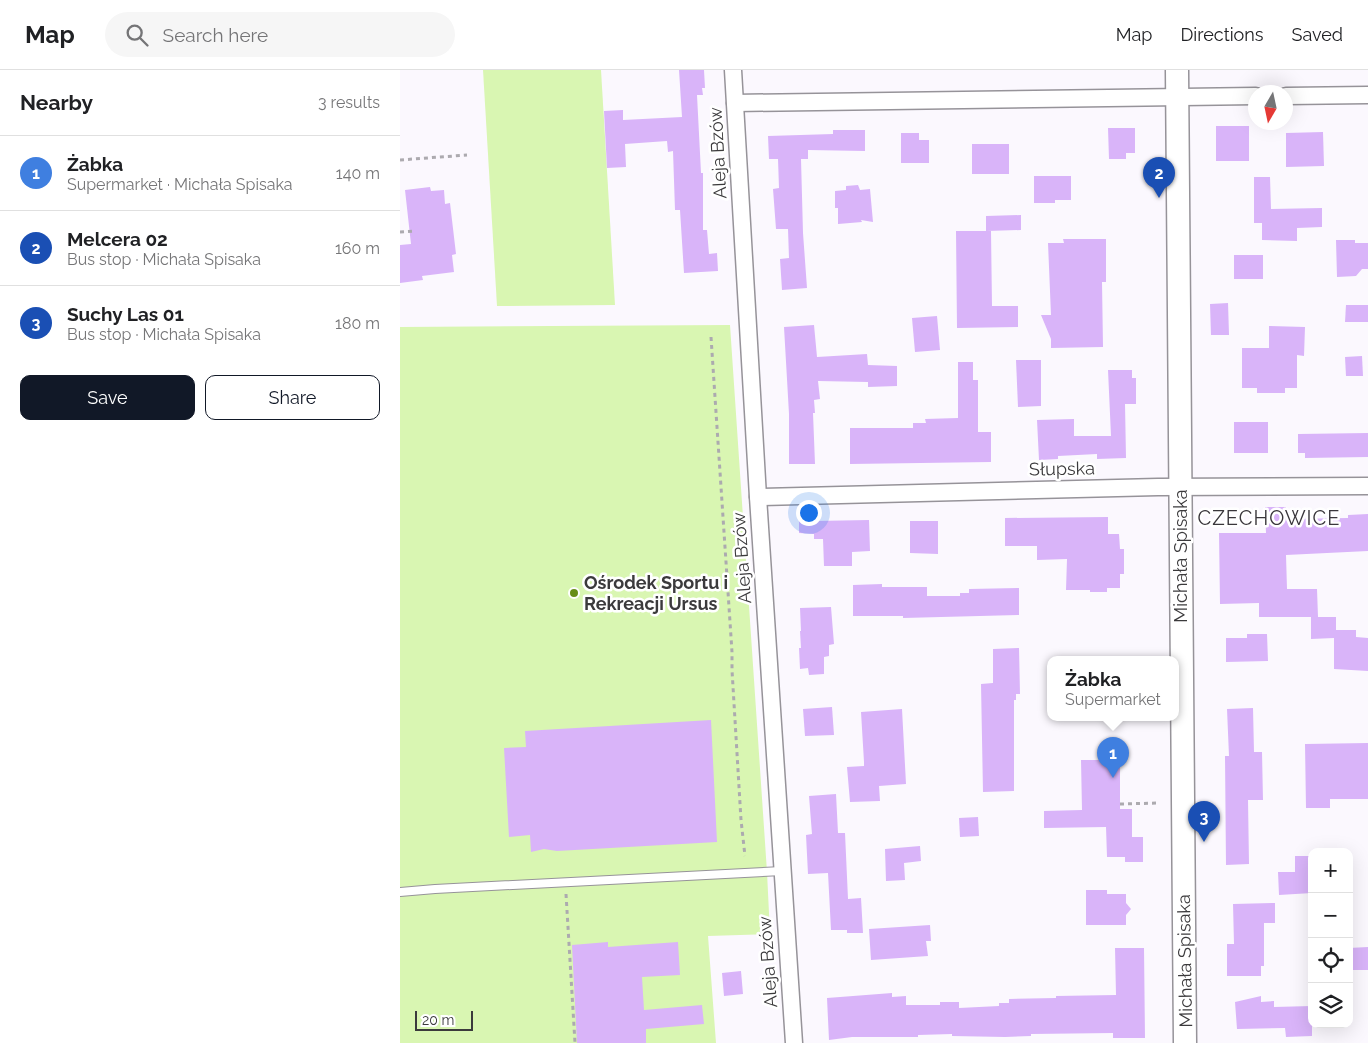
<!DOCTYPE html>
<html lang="en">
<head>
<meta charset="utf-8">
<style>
  body { margin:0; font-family:Raleway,sans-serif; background:#f6f6f6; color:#202124 }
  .controls { position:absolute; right:15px; bottom:15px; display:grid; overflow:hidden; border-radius:10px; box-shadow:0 5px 20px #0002 }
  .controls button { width:45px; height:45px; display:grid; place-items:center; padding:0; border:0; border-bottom:1px solid #e0e0e0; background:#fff; color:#202124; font:25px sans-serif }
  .compass { position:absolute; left:848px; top:15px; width:45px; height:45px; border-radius:50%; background:#fff; box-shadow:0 5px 20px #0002; rotate:189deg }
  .scale { position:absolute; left:15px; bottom:12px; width:58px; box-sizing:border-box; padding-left:5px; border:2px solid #3b3a3c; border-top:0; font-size:14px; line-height:18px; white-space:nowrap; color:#3b3a3c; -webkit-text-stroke:4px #fff; paint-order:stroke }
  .you { position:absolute; left:408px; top:442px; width:18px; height:18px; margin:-12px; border:4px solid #fff; border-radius:50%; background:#1a73e8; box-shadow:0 0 0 8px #1a73e833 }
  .badge { display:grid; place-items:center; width:32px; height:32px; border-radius:50%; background:#111827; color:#fff; font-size:16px; font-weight:700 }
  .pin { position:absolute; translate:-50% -41px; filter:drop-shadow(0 1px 2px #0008) }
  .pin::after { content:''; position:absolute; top:26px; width:18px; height:15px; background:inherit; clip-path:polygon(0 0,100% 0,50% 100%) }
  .popup { position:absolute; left:647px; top:586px; width:132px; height:65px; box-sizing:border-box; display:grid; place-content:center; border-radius:10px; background:#fff; filter:drop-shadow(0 1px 4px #0005); font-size:16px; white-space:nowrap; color:#757577 }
  .popup b { font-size:19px; color:#202124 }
  .popup::after { content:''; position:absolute; left:50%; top:100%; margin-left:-10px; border:10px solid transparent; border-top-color:#fff }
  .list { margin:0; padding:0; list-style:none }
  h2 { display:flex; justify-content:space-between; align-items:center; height:65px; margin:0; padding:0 20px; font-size:21px }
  h2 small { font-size:16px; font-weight:400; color:#757577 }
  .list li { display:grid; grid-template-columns:32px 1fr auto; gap:15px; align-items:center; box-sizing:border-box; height:75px; padding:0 20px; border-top:1px solid #e0e0e0 }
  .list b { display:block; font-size:19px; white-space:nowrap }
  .list p { margin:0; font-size:16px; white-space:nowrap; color:#757577 }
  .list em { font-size:16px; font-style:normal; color:#757577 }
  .actions { display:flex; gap:10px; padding:15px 20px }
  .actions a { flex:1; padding:11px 0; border:1px solid #111827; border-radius:10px; text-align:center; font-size:18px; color:#111827 }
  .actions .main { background:#111827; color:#fff }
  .icon { flex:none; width:28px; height:28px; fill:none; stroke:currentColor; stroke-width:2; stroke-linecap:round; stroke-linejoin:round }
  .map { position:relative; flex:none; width:968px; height:973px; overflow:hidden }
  header { display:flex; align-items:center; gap:30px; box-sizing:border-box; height:70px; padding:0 25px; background:#fff; border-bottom:1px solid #e0e0e0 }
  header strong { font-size:24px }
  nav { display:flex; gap:28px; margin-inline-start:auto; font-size:18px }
  .search { width:350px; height:45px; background:#f6f6f6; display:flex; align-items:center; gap:12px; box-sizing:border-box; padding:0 18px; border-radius:28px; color:#757577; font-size:19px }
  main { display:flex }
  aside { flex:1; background:#fff }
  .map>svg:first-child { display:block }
</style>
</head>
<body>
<header>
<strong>Map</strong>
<div class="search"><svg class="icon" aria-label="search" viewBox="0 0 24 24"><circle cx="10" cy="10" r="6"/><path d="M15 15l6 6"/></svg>Search here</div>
<nav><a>Map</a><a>Directions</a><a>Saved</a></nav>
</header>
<main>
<aside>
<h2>Nearby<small>3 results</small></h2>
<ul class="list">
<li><span class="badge" style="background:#3f7fe0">1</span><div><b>Żabka</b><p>Supermarket · Michała Spisaka</p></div><em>140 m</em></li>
<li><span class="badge" style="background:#1a4fb4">2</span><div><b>Melcera 02</b><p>Bus stop · Michała Spisaka</p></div><em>160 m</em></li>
<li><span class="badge" style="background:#1a4fb4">3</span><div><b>Suchy Las 01</b><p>Bus stop · Michała Spisaka</p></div><em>180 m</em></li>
</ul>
<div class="actions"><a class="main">Save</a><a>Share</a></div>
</aside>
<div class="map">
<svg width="968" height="973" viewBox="0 0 968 973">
  <rect width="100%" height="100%" fill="#fbf8fe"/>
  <g fill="#d9f6b2">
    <polygon points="83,0 201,0 215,235 97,236"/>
    <polygon points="330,255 367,802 370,864 308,866 316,973 0,973 0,257"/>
  </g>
  <g fill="#d9b4f9">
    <polygon points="279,0 304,0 305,18 302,18 303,25 297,25 301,103 303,103 303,160 307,160 309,184 317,183 318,201 284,203 280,140 275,140 273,81 268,82 267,71 225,74 226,97 207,98 204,41 223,40 223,50 282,47"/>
    <rect x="816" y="56" width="33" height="35"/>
    <polygon points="708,58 735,58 735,83 726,83 726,89 709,89"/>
    <polygon points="433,60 465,60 465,81 408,80 408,89 401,89 403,163 407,218 382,220 380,189 389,188 388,159 376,159 373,119 379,118 378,89 369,89 368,66 433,64"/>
    <polygon points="923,62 924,96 886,97 886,63"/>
    <polygon points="501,63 519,63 519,70 529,70 529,93 501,93"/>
    <rect x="572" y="74" width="37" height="30"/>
    <polygon points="634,106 671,106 671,130 655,130 655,133 634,133"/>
    <polygon points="854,107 870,107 871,139 922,138 922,157 897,158 897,171 862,170 862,153 854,153"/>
    <polygon points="458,115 460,120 470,119 473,152 461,150 462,152 438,154 438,138 435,138 435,121 446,120 446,116"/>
    <polygon points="30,117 31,121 44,120 45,134 50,133 56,184 52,185 54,202 22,206 23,210 0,213 0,175 11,174 5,120"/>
    <polygon points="621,145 621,160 586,161 586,146"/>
    <polygon points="556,161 591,161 592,236 618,236 618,257 557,258"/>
    <polygon points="663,169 706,169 706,212 702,212 703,277 651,278 651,269 641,245 651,245 648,173 664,173"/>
    <polygon points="936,170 955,170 955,173 968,173 968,199 962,199 956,206 937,207"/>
    <rect x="834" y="185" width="29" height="24"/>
    <polygon points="828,233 829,265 811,265 810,234"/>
    <polygon points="946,235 968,235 968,252 945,252"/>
    <polygon points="537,246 540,280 515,282 512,248"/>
    <polygon points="414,255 417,287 467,284 468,295 497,296 497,316 468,317 468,312 418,311 420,329 414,330 415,343 413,343 415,394 389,394 389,344 384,257"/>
    <polygon points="869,256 905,257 904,286 897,285 897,318 885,318 885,323 857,323 857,318 842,318 842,278 869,278"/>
    <polygon points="962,286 963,306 946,306 945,287"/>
    <polygon points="616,290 641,290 641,336 618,337"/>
    <polygon points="558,292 573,292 573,310 578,310 578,362 591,362 591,392 450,394 450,358 513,358 513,353 526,353 525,349 558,348"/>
    <polygon points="708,300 732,300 732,308 736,308 736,334 725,334 726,388 697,389 697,384 658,386 658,389 639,390 637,350 674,349 674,366 711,366"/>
    <rect x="834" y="352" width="34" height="31"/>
    <polygon points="968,363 968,387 905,388 905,383 898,383 898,364"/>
    <polygon points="865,437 886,437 886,449 948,448 948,445 968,444 968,481 886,485 887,519 917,519 918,547 859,547 859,533 820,534 819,463 866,463"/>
    <polygon points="399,446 415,446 415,451 469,450 470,481 452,482 452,496 424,496 423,469 414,469 414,464 399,463"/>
    <polygon points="708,447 708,464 719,464 720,479 724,479 724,504 720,504 720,518 707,518 707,522 690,522 690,520 666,520 667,489 637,490 637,476 605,476 605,448"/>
    <polygon points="510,451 538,451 538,484 510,483"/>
    <polygon points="482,514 482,517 527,517 527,526 560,526 560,523 569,523 569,519 619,518 619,545 503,548 503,546 453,546 453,515"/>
    <polygon points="431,537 434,574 429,575 429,586 424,587 424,604 409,605 408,598 400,599 399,578 401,578 400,561 401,561 400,538"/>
    <polygon points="911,547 936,547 936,560 956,560 956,567 968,568 968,601 934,599 934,568 911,569"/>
    <polygon points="847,564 867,564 868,591 826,592 826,568 847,568"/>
    <polygon points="619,578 620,624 616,624 616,630 614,630 614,721 583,722 581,614 593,613 593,579"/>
    <polygon points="432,637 434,665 405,666 403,639"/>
    <polygon points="853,638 854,682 862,682 863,730 848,730 849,794 826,795 825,686 829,686 827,639"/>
    <polygon points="502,639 506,714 479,716 480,731 450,732 447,697 464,696 464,692 461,642"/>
    <polygon points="311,650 317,772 157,781 144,779 131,782 130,765 109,767 104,678 126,677 125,661"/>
    <polygon points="968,673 968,729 930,729 930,738 906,738 905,674"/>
    <polygon points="681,690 720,690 720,739 732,739 732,767 743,767 743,792 725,792 725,787 707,787 706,757 644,758 644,741 682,740"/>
    <polygon points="436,724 438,763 445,763 448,829 461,828 463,863 447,863 447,860 431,860 428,803 408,804 406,765 412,764 409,726"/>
    <polygon points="578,747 579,766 560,767 559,748"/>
    <polygon points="520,776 521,791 504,793 505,810 486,811 485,779"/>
    <polygon points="895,786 912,786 912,823 879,825 878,802 895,802"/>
    <polygon points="686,820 707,820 707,824 726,824 726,833 731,839 726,845 726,855 686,855"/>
    <polygon points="875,833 875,853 864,853 864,896 861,896 861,906 827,906 827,874 834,874 833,834"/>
    <polygon points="530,855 531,871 526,871 528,886 471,890 469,859"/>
    <polygon points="208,872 208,877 278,872 280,905 242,907 244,940 302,935 304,954 246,959 246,973 177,973 172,875"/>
    <polygon points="968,877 968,900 949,900 949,878"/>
    <polygon points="715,878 744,878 745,968 713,968 713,963 631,964 631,966 605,967 552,966 552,964 518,965 518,967 452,967 429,970 427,928 492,923 492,927 506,926 506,935 540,935 540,932 559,932 559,938 599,936 599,933 609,933 609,929 656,928 656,926 716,925"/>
    <polygon points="341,901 343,924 324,926 322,903"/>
    <polygon points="861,926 861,932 874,931 874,937 912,936 912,966 886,967 885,958 837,959 835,932"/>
  </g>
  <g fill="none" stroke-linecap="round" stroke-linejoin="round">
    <g stroke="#969399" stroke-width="10">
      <polyline id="lane" points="0,822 35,819 382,801"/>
    </g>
    <g stroke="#969399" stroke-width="19">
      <g id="street">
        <polyline points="333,0 358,427 394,973"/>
        <polyline points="886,26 968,25"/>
        <polyline points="335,33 856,26"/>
        <polyline points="358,427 758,417 968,416"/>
      </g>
    </g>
    <g stroke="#969399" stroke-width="25">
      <polyline id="secondary" points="777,0 785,973"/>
    </g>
    <g stroke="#acaaaf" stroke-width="3" stroke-dasharray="4 4" stroke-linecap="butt">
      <polyline points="0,90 67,85"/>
      <polyline points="0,162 15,161"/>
      <polyline points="311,267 332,582 332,600 341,750 345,786"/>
      <polyline points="720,734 760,733"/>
      <polyline points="166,824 175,973"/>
    </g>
    <use href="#lane" stroke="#fff" stroke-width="8"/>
    <use href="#street" stroke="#fff" stroke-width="16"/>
    <use href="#secondary" stroke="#fff" stroke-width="22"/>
  </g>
  <circle fill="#678d18" stroke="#fff" stroke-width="2" cx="174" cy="523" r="5"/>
  <g text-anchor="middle" stroke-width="5" stroke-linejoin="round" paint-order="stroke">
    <g font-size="18" fill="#3b3a3c" stroke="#fff">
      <text transform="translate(318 83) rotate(-93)" y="6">Aleja Bzów</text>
      <text transform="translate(662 399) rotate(-1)" y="6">Słupska</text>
      <text transform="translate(781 486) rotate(-90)" y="6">Michała Spisaka</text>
      <text transform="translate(342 488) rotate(-94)" y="6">Aleja Bzów</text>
      <text transform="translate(785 891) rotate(-91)" y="6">Michała Spisaka</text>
      <text transform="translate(368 892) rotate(-94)" y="6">Aleja Bzów</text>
    </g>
    <g font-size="18" font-weight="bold" fill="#3b3a3c" stroke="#fff" text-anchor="start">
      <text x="184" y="519">Ośrodek Sportu i<tspan x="184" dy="21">Rekreacji Ursus</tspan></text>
    </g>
    <g font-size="20" letter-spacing="1" fill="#39363b" stroke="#fff">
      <text x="869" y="455">CZECHOWICE</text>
    </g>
  </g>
</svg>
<div class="controls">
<button>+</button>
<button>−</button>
<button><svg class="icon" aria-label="locate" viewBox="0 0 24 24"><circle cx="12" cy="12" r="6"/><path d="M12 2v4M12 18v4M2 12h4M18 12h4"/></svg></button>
<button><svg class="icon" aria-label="layers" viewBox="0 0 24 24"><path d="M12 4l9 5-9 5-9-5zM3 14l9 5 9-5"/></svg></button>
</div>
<svg class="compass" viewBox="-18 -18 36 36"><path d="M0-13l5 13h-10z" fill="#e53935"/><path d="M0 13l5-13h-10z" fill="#757577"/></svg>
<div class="scale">20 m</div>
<div class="you"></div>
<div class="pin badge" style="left:713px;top:708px;background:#3f7fe0">1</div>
<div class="popup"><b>Żabka</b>Supermarket</div>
<div class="pin badge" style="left:759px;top:128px;background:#1a4fb4">2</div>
<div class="pin badge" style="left:804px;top:772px;background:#1a4fb4">3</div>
</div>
</main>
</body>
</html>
